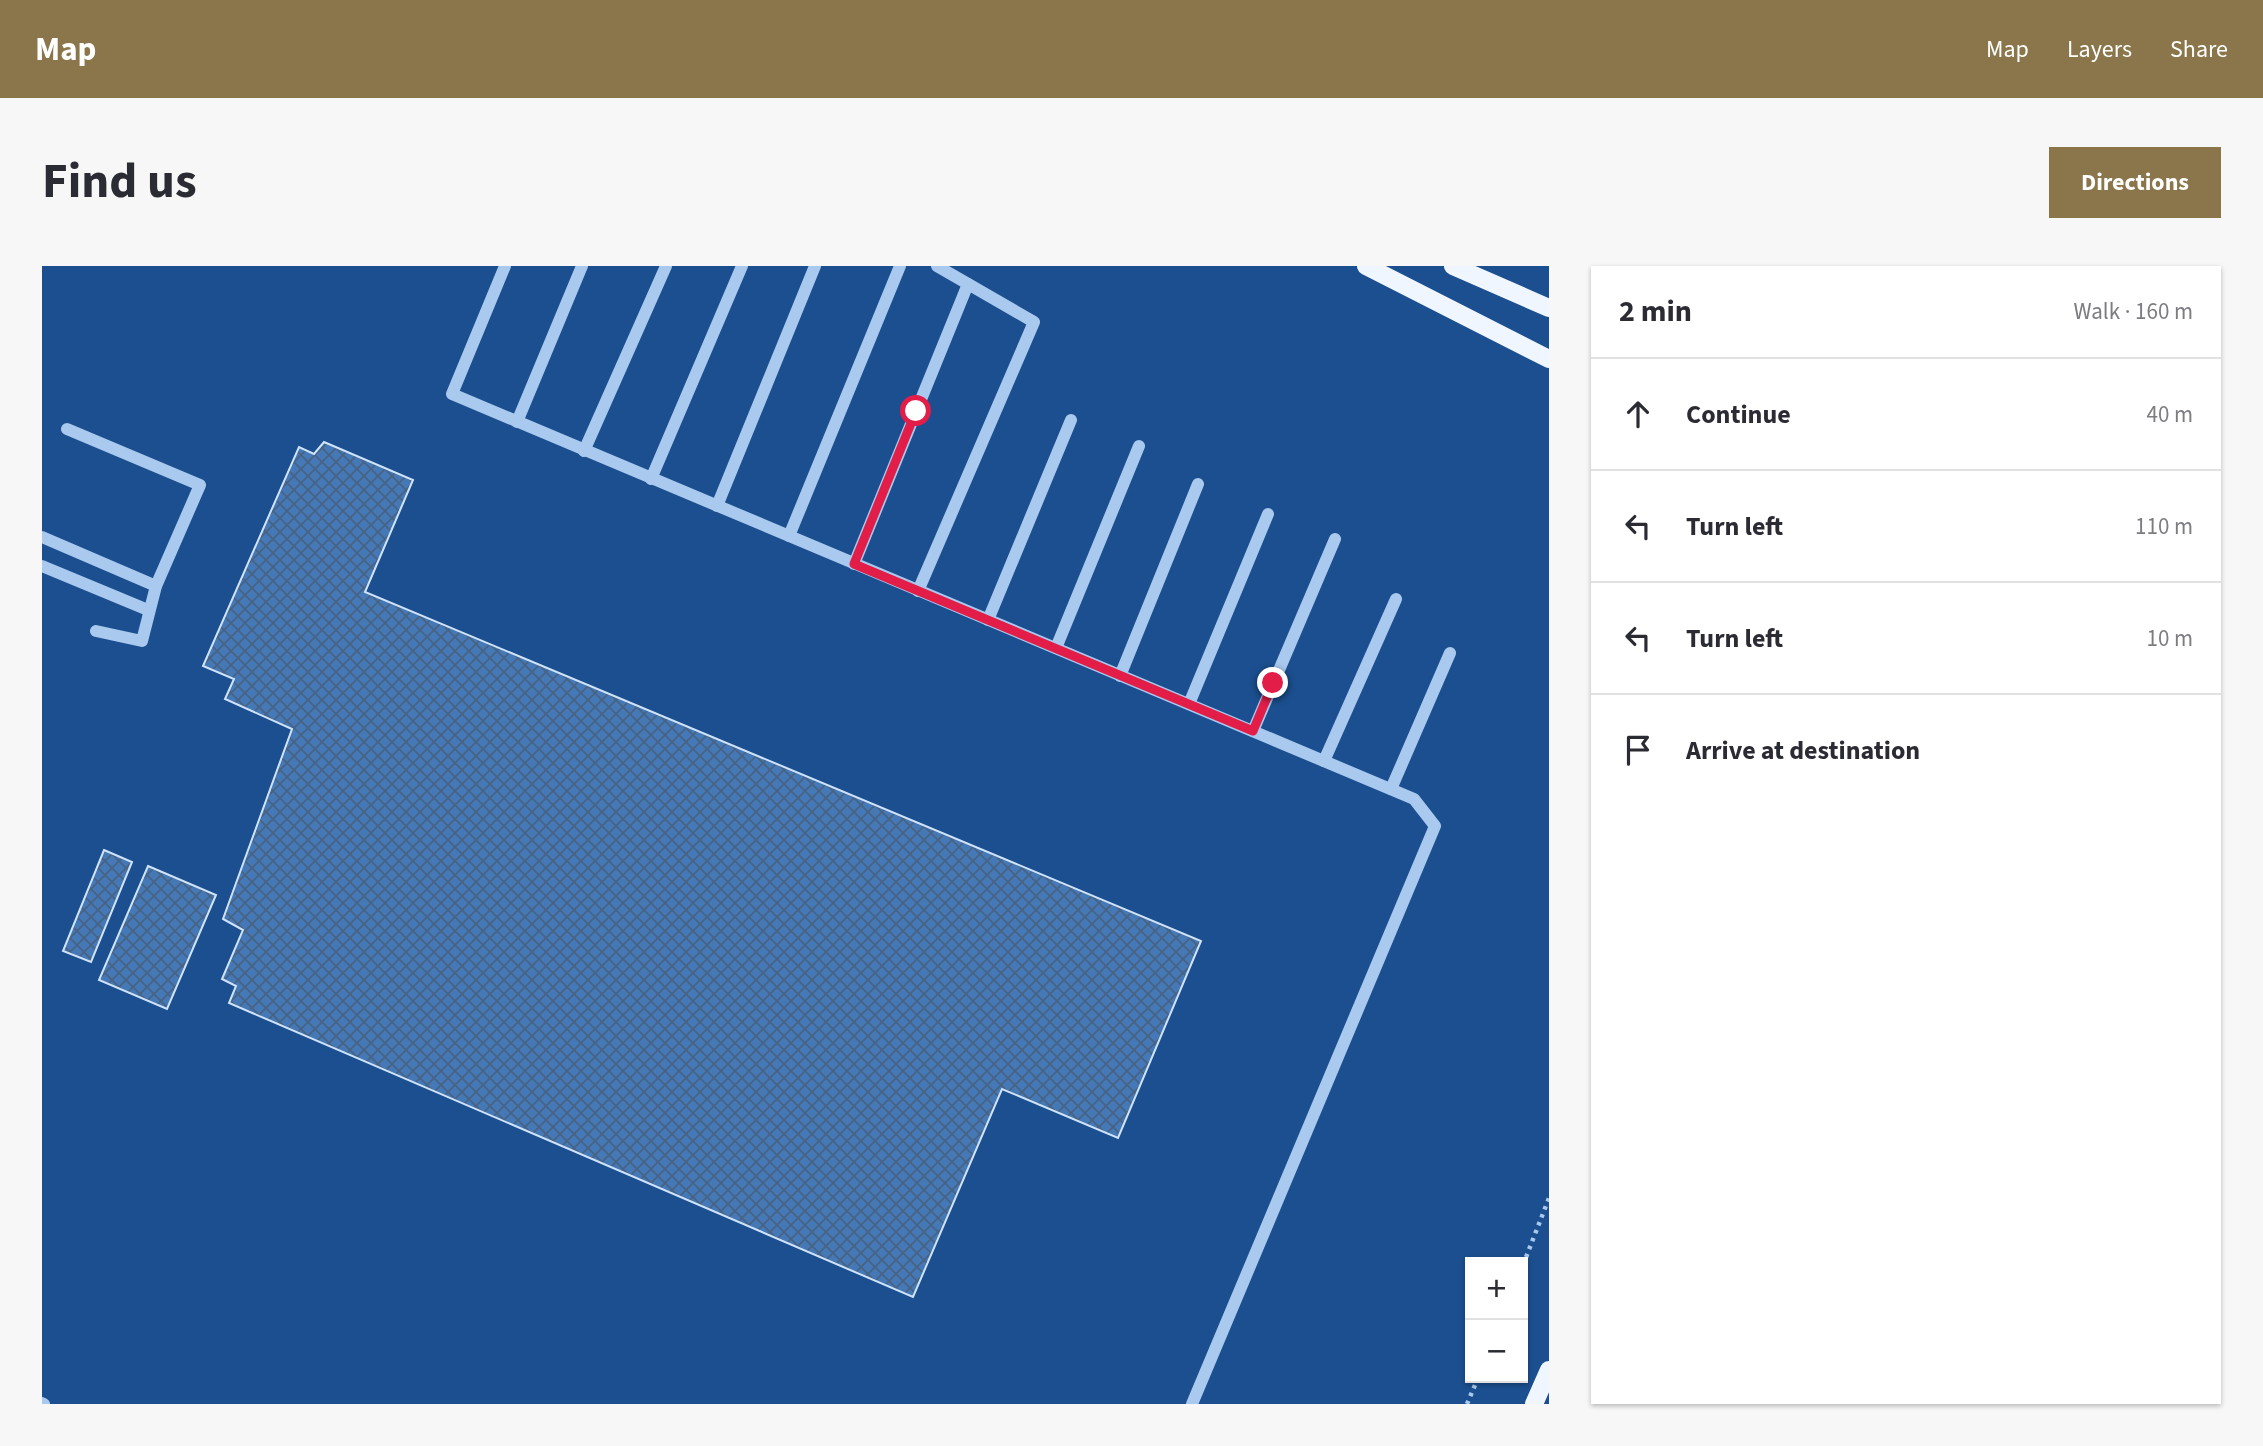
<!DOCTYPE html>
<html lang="en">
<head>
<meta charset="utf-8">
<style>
  body { margin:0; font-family:"Source Sans 3",sans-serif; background:#f7f7f7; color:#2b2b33 }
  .controls { position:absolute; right:21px; bottom:21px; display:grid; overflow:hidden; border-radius:0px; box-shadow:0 2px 5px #0004 }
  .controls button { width:63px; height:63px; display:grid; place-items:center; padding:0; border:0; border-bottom:2px solid #e1e1e2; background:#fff; color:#2b2b33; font:35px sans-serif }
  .stop { position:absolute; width:21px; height:21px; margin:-16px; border:5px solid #e11d48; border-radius:50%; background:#fff }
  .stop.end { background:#e11d48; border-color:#fff; box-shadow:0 2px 7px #0008 }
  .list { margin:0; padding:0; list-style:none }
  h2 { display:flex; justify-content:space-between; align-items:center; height:91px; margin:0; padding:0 28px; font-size:30px }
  h2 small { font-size:23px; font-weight:400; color:#7c7c81 }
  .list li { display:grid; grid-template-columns:46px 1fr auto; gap:21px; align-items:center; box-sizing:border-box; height:112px; padding:0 28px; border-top:2px solid #e1e1e2 }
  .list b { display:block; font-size:26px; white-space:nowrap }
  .list em { font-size:23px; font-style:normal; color:#7c7c81 }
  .icon { flex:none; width:38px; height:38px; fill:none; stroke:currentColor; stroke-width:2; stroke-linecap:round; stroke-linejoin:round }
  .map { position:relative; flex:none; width:1507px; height:1138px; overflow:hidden; border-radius:0px }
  header { display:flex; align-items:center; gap:42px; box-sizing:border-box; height:98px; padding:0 35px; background:#8a764a; color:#fff }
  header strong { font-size:33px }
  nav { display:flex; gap:38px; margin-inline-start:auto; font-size:24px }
  .intro { display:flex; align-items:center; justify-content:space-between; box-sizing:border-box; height:168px; padding:0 42px }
  h1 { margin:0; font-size:49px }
  .button { padding:18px 32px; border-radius:0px; background:#8a764a; color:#fff; font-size:24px; font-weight:700 }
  main { display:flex; gap:42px; padding:0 42px }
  aside { flex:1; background:#fff; border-radius:0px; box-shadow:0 2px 5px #0004 }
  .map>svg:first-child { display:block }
</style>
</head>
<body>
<header>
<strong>Map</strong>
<nav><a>Map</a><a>Layers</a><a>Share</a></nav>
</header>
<div class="intro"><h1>Find us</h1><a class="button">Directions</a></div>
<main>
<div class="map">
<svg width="1507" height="1138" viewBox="0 0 1507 1138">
  <defs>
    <pattern id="building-cross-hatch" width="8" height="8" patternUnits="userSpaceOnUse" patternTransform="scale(1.75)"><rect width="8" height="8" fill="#4478b7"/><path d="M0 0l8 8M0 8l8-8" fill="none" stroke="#486282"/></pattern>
  </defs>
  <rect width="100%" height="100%" fill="#1b4f8f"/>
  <g fill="url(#building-cross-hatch)" stroke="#cfe3fa" stroke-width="2">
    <polygon points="282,176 371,214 323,326 1159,675 1076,872 960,823 871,1031 187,737 194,720 180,713 201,664 181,653 250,463 183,433 192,413 161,400 257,181 272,188"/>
    <polygon points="62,584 90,596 49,696 21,685"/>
    <polygon points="106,600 174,629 125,743 57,714"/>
  </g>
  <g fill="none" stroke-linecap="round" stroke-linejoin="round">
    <g stroke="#a9c9ee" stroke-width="4.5" stroke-dasharray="3.5 5" stroke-linecap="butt">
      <polyline points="1481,999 1507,932"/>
      <polyline points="1425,1138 1436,1112"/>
    </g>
    <g stroke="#a9c9ee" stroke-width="12">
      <polyline points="463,0 410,128 1372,533 1393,560 1150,1138"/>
      <polyline points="475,156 540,0"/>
      <polyline points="25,163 158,219 114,320 100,375 54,365"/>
      <polyline points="542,185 624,0"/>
      <polyline points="609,213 700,0"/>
      <polyline points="675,240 773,0"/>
      <polyline points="747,270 858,0"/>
      <polyline points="0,271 114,320"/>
      <polyline points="812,298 926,18"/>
      <polyline points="0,300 106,344"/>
      <polyline points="876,325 992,56 895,0"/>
      <polyline points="946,354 1029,154"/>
      <polyline points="1014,382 1097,180"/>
      <polyline points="1078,410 1156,218"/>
      <polyline points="1147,438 1226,248"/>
      <polyline points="1211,465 1293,273"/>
      <polyline points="1282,495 1354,333"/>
      <polyline points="1349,523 1408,387"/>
      <polyline points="0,1137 2,1138"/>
    </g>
    <g stroke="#f0f6ff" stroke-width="18">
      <polyline points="1324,0 1507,93"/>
      <polyline points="1411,0 1507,42"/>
      <polyline points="1492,1138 1507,1104"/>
    </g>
  </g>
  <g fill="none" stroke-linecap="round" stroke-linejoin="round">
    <polyline stroke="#e11d48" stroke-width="9" points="874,145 812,298 1211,465 1231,417"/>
  </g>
</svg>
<div class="controls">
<button>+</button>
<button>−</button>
</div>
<div class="stop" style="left:874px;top:145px"></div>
<div class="stop end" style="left:1231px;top:417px"></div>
</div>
<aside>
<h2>2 min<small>Walk · 160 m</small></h2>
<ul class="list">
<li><svg class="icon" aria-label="ahead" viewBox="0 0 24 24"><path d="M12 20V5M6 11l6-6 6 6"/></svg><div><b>Continue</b></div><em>40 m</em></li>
<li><svg class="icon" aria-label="left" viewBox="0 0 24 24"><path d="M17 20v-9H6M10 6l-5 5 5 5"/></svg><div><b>Turn left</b></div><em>110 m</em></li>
<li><svg class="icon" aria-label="left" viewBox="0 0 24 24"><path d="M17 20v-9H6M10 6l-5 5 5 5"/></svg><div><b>Turn left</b></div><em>10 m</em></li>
<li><svg class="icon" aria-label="arrive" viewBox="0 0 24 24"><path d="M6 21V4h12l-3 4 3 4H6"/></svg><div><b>Arrive at destination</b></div></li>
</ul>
</aside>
</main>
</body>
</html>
